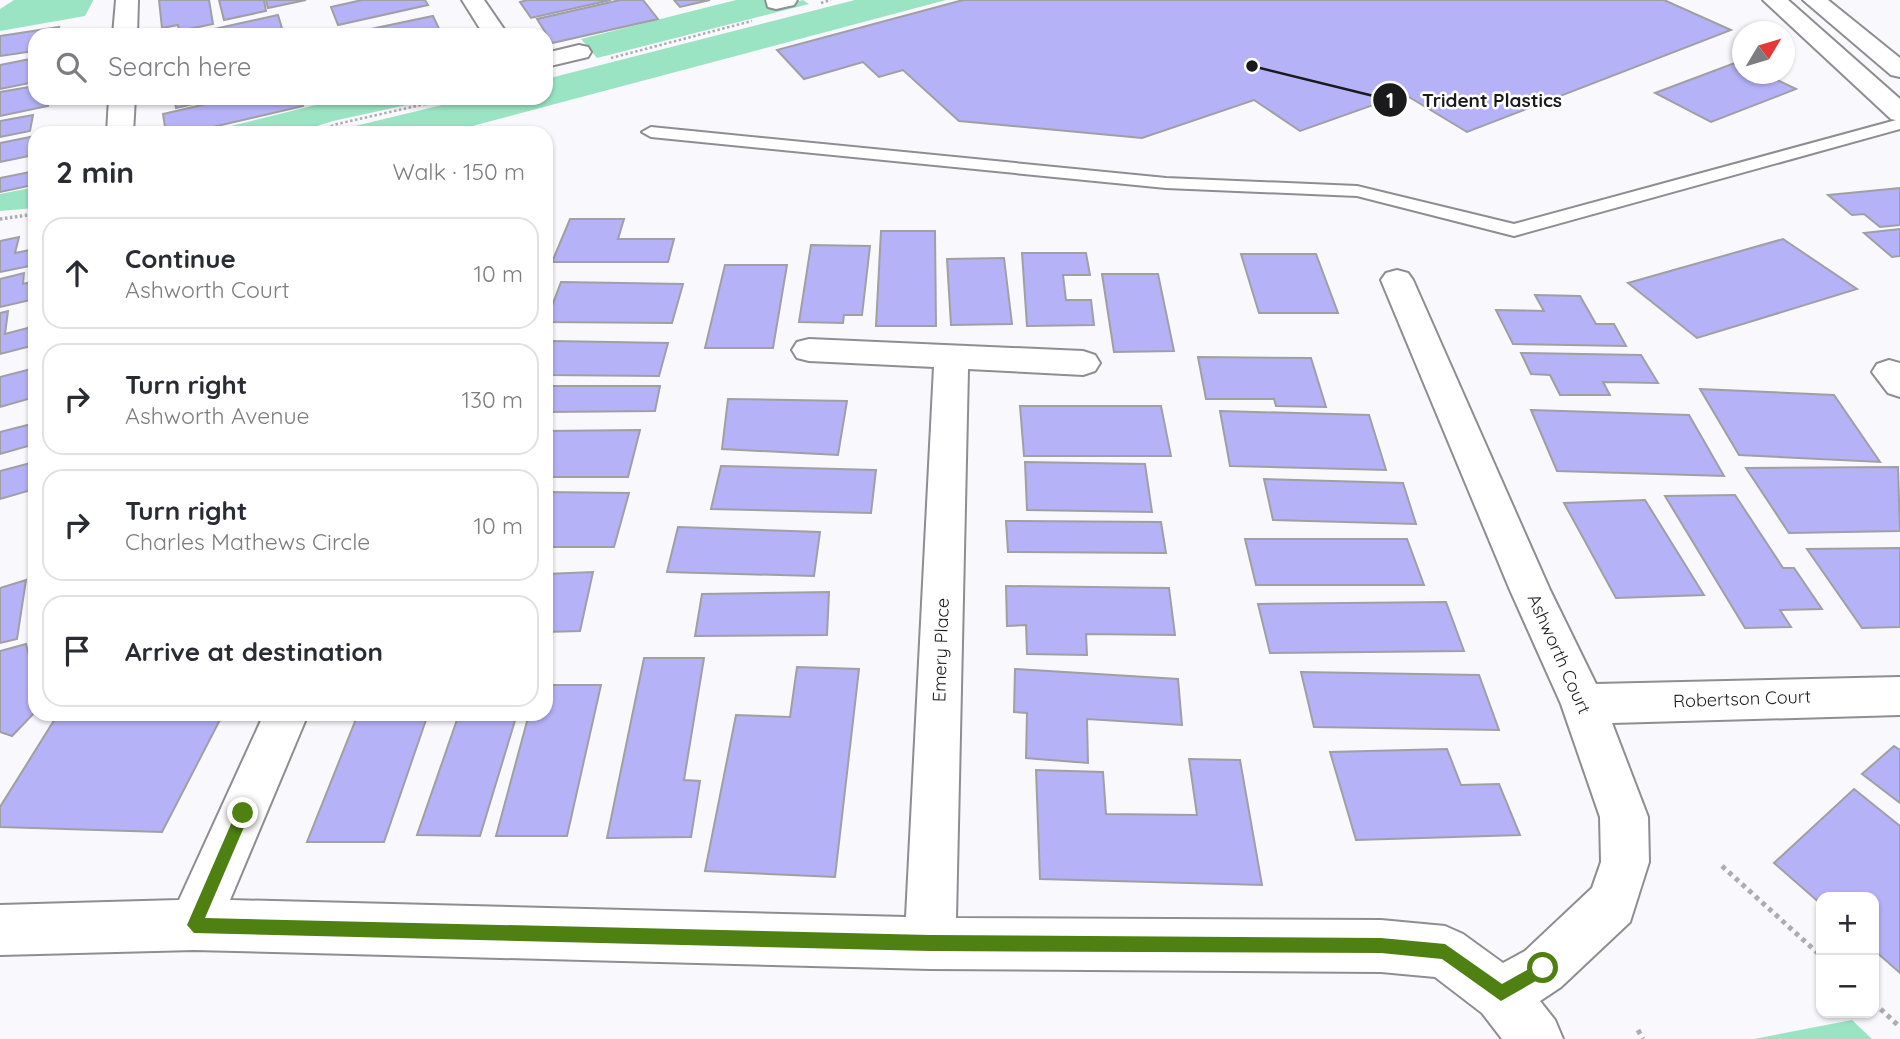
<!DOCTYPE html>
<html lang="en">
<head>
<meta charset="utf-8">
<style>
  body { margin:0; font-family:Quicksand,sans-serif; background:#f7f7f7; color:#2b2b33 }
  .controls { position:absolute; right:21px; bottom:21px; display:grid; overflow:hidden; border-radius:14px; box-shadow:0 2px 5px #0004 }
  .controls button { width:63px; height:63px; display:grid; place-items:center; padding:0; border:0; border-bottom:2px solid #e1e1e2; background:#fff; color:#2b2b33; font:35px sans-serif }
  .compass { position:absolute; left:1732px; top:21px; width:63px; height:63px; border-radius:50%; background:#fff; box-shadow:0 2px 5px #0004; rotate:52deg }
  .stop { position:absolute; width:21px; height:21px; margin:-16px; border:5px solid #4e8012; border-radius:50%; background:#fff }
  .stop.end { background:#4e8012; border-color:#fff; box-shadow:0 2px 7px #0008 }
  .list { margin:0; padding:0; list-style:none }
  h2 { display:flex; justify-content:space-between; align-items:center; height:91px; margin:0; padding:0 28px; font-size:30px }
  h2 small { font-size:23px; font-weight:400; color:#7c7c81 }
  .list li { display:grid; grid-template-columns:46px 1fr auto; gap:21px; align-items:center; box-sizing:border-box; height:112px; margin:0 14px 14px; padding:0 14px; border:2px solid #e1e1e2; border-radius:21px }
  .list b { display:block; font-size:26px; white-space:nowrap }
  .list p { margin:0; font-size:23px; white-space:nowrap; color:#7c7c81 }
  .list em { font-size:23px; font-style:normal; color:#7c7c81 }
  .icon { flex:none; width:38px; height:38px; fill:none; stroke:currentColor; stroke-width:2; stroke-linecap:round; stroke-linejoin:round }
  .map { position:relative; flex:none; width:1900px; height:1039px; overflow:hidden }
  .search { position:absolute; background:#fff; box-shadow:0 2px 5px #0004; left:28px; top:28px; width:525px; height:77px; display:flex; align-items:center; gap:18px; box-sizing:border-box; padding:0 24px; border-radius:21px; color:#7c7c81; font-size:26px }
  .panel { position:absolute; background:#fff; box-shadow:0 2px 5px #0004; left:28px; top:126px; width:525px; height:595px; border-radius:21px }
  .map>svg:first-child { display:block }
</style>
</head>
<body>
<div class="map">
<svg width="1900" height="1039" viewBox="0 0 1900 1039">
  <rect width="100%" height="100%" fill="#f8f8fd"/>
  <g fill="#9be4c3">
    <polygon points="14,0 93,0 93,1 85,16 0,31 0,9"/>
    <polygon points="736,0 769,0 777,7 803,0 809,4 597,58 581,39"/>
    <polygon points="855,0 946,0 446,133 326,133 471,98 546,98 546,79"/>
    <polygon points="344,98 439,98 333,121 295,133 215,133 215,130"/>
    <polygon points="35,187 35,208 0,211 0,194"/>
    <polygon points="1852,1020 1872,1039 1754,1039"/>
  </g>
  <g fill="#b5b2f7" stroke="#9f9fa4" stroke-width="2">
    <polygon points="159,0 209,0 213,24 179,31 178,25 162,28"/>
    <polygon points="219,0 264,0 266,11 224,20"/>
    <polygon points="266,0 306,0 268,8"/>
    <polygon points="362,0 425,0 428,5 338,25 331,7"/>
    <polygon points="527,0 611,0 531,18 520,2"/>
    <polygon points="620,0 643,0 658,19 552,43 537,19"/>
    <polygon points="674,0 710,0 680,7"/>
    <polygon points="963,0 1664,0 1731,30 1467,132 1404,94 1300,131 1254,100 1142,138 959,121 903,70 879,77 863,62 804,79 777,50"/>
    <polygon points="278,15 284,35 187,35"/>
    <polygon points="433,16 442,35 342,35"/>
    <polygon points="59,27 56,35 35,35 35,51 0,56 0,36"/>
    <polygon points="35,58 35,82 0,89 0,65"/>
    <polygon points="1740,61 1742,62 1742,74 1765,74 1796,89 1711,122 1655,93"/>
    <polygon points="35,86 35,98 50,98 48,106 0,116 0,92"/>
    <polygon points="174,98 219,98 176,108"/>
    <polygon points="232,98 300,98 303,106 187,133 166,133 163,114"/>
    <polygon points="33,115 30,131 0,137 0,121"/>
    <polygon points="35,136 34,155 0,162 0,143"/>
    <polygon points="35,171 33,185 0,192 0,178"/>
    <polygon points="1900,188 1900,225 1880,227 1864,214 1852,215 1828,195"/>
    <polygon points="570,219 624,219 618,239 674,239 668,262 552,262"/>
    <polygon points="1900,229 1900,256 1892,257 1864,233"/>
    <polygon points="881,231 935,231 936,326 876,326"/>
    <polygon points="19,237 15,253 35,249 35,265 0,272 0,241"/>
    <polygon points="1783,239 1857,289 1697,338 1628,283"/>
    <polygon points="811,245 870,246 862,315 844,315 843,323 799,322"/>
    <polygon points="1022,253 1086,253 1090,275 1063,275 1066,300 1091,300 1094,325 1027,326"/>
    <polygon points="1241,254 1316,254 1338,313 1259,313"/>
    <polygon points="1004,258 1012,324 951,325 947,259"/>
    <polygon points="725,265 787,265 773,348 705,348"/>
    <polygon points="24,273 23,284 35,281 35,299 0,307 0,279"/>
    <polygon points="1102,274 1158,274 1174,351 1114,352"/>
    <polygon points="561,282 683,284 672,323 546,322"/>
    <polygon points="1535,295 1580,296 1596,324 1614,324 1626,346 1513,344 1496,310 1544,311"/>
    <polygon points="8,311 5,334 35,326 35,345 0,354 0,313"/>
    <polygon points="552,341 668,343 659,376 546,375 546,355"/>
    <polygon points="1521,353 1641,355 1658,383 1603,382 1610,395 1560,395 1550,375 1531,374"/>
    <polygon points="1198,357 1311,358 1326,407 1276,406 1274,399 1206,399"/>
    <polygon points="35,368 35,397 0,407 0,377"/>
    <polygon points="546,386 660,386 655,411 546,412"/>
    <polygon points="1700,389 1834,395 1880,462 1739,455"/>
    <polygon points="728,399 847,401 838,455 722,449"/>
    <polygon points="1020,406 1161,406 1171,456 1024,456"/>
    <polygon points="1531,410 1689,415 1724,476 1557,471"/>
    <polygon points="1220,411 1369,415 1386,470 1230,466"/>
    <polygon points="35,423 35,444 0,454 0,432"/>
    <polygon points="640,430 628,477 546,477 546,431"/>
    <polygon points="34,462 31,490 0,499 0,471"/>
    <polygon points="1025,462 1145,464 1152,512 1027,510"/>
    <polygon points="721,466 876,470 871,513 711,509"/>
    <polygon points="1898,467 1900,531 1789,533 1746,468"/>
    <polygon points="1264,479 1403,483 1416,524 1273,520"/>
    <polygon points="546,492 629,493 614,547 546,547"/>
    <polygon points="1735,495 1783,568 1794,568 1822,609 1780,610 1791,627 1745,628 1665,496"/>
    <polygon points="1645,500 1704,595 1616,598 1564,503"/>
    <polygon points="1006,521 1161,522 1166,553 1008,552"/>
    <polygon points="678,527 820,532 814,576 667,572"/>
    <polygon points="1245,539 1407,539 1424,585 1256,585"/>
    <polygon points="1900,548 1900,627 1862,628 1807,549"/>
    <polygon points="593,572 580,631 546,632 546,574"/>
    <polygon points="26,580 17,639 0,643 0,588"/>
    <polygon points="1006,586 1169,588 1175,635 1086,634 1087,655 1027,654 1026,625 1007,626"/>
    <polygon points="829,592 827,635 695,636 702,594"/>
    <polygon points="1446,602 1464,651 1270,653 1258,604"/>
    <polygon points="26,644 31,664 35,665 35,712 12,736 0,732 0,651"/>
    <polygon points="644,658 704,658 684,780 700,781 691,837 607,838"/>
    <polygon points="797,667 859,669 835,877 705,871 736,715 790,717"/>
    <polygon points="1015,669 1178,679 1182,725 1087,719 1088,763 1026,758 1027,713 1014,712"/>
    <polygon points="1301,672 1479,675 1499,730 1314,727"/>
    <polygon points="546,685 601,685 567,836 496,836 529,714 546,714"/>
    <polygon points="58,714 223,714 162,832 0,827 0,807"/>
    <polygon points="358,714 428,714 384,842 307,842"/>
    <polygon points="459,714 517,714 480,836 417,835"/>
    <polygon points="1894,746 1900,750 1900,803 1862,774"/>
    <polygon points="1447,749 1461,785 1499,784 1520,835 1356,840 1330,752"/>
    <polygon points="1189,759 1240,760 1262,885 1040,879 1036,770 1103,772 1106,814 1197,815"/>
    <polygon points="1854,789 1900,826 1900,973 1874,950 1874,897 1821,897 1821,904 1774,863"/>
  </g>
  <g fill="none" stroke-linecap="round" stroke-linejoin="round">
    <g stroke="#8d8d92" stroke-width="4">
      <polygon id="service" points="1900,119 1900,129 1514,236 1357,196 1166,188 651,137 642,132 651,127 1166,178 1357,186 1514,224"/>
    </g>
    <g stroke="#8d8d92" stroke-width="4">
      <g id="minor">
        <polygon points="116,0 138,0 137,35 113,35"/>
        <polygon points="462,0 484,0 508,35 484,35"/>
        <polygon points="766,0 797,0 794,5 776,9 768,7"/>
        <polygon points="579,45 588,47 591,52 588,57 546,67 546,53"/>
        <polygon points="109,98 135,98 133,133 107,133"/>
        <polygon points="1397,270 1408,273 1413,280 1550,590 1596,684 1900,677 1900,715 1612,723 1648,817 1649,862 1630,922 1561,987 1540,1001 1555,1020 1563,1039 1502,1039 1482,1013 1435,977 1381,972 930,969 194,950 0,955 0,905 179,900 264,714 308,714 230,900 906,917 934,367 809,361 797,358 792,350 797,342 809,339 1083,351 1095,355 1100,363 1095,371 1083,375 968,369 956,918 1381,920 1445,926 1463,934 1503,963 1525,951 1592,888 1601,862 1600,817 1561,704 1510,590 1381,280 1386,273"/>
        <polygon points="1889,360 1900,363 1900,397 1888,393 1872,372 1877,364"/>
      </g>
    </g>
    <g stroke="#8d8d92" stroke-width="4">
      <g id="secondary">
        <polygon points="1763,0 1788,0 1900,99 1900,121 1891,119"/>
        <polygon points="1803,0 1828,0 1900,58 1900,77 1891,75"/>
      </g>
    </g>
    <g stroke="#adadb1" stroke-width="2.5" stroke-dasharray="2.5 2.5" stroke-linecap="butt">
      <polyline points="821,3 831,0"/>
      <polyline points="611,58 752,21"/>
      <polyline points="312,133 337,124 452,98"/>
    </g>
    <polyline stroke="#adadb1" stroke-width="3.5" stroke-dasharray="2.5 2.5" stroke-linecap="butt" points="0,219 35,214"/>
    <g stroke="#adadb1" stroke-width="5" stroke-dasharray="4.5 4.5" stroke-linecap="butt">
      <polyline points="1722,866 1821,956"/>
      <polyline points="1874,1003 1900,1027"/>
      <polyline points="1638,1030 1643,1039"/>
    </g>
    <use href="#service" fill="#fff" fill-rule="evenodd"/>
    <use href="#minor" fill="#fff" fill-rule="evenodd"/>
    <use href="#secondary" fill="#fff" fill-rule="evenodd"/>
  </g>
  <polygon fill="#4e8012" points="243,807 250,813 205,918 930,935 1381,938 1445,944 1502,984 1543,961 1550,968 1548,974 1501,1001 1442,959 1381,953 930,951 194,933 187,925 238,808"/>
  <g text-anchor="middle" stroke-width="5" stroke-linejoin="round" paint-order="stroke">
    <g font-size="18" fill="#1a1a1c" stroke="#fff">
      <text transform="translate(941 650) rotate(-88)" y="6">Emery Place</text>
      <text transform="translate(1559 654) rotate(66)" y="6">Ashworth Court</text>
      <text transform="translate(1742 699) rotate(-2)" y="6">Robertson Court</text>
    </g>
  </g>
  <path fill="none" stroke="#1a1a1c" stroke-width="2.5" d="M1252 66L1390 100"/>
  <g fill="#1a1a1c" stroke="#fff" stroke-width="2.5">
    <circle cx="1252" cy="66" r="7"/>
    <circle cx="1390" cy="100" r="18"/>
  </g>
  <g font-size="21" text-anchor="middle" font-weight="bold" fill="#fff">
    <text x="1390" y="108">1</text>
  </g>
  <g font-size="19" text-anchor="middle" font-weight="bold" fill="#1a1a1c" stroke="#fff" stroke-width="5" stroke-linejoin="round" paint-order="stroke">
    <text x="1492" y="107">Trident Plastics</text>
  </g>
</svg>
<div class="controls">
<button>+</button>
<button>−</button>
</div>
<svg class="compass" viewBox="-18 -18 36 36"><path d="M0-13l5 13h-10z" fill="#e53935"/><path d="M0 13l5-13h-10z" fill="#7c7c81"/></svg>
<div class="stop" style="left:1543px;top:968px"></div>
<div class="stop end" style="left:243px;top:813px"></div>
<div class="search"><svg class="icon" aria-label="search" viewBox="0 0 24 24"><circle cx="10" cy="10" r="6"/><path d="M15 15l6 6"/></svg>Search here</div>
<section class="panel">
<h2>2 min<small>Walk · 150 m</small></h2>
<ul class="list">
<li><svg class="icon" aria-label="ahead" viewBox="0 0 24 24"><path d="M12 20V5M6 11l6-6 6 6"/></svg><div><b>Continue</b><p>Ashworth Court</p></div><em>10 m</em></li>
<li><svg class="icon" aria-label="right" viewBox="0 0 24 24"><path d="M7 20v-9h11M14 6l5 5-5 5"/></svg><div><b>Turn right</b><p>Ashworth Avenue</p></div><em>130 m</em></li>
<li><svg class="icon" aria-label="right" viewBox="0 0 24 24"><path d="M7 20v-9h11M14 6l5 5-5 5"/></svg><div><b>Turn right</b><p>Charles Mathews Circle</p></div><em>10 m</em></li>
<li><svg class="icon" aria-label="arrive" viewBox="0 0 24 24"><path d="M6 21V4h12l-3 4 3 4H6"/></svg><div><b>Arrive at destination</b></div></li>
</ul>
</section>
</div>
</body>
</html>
